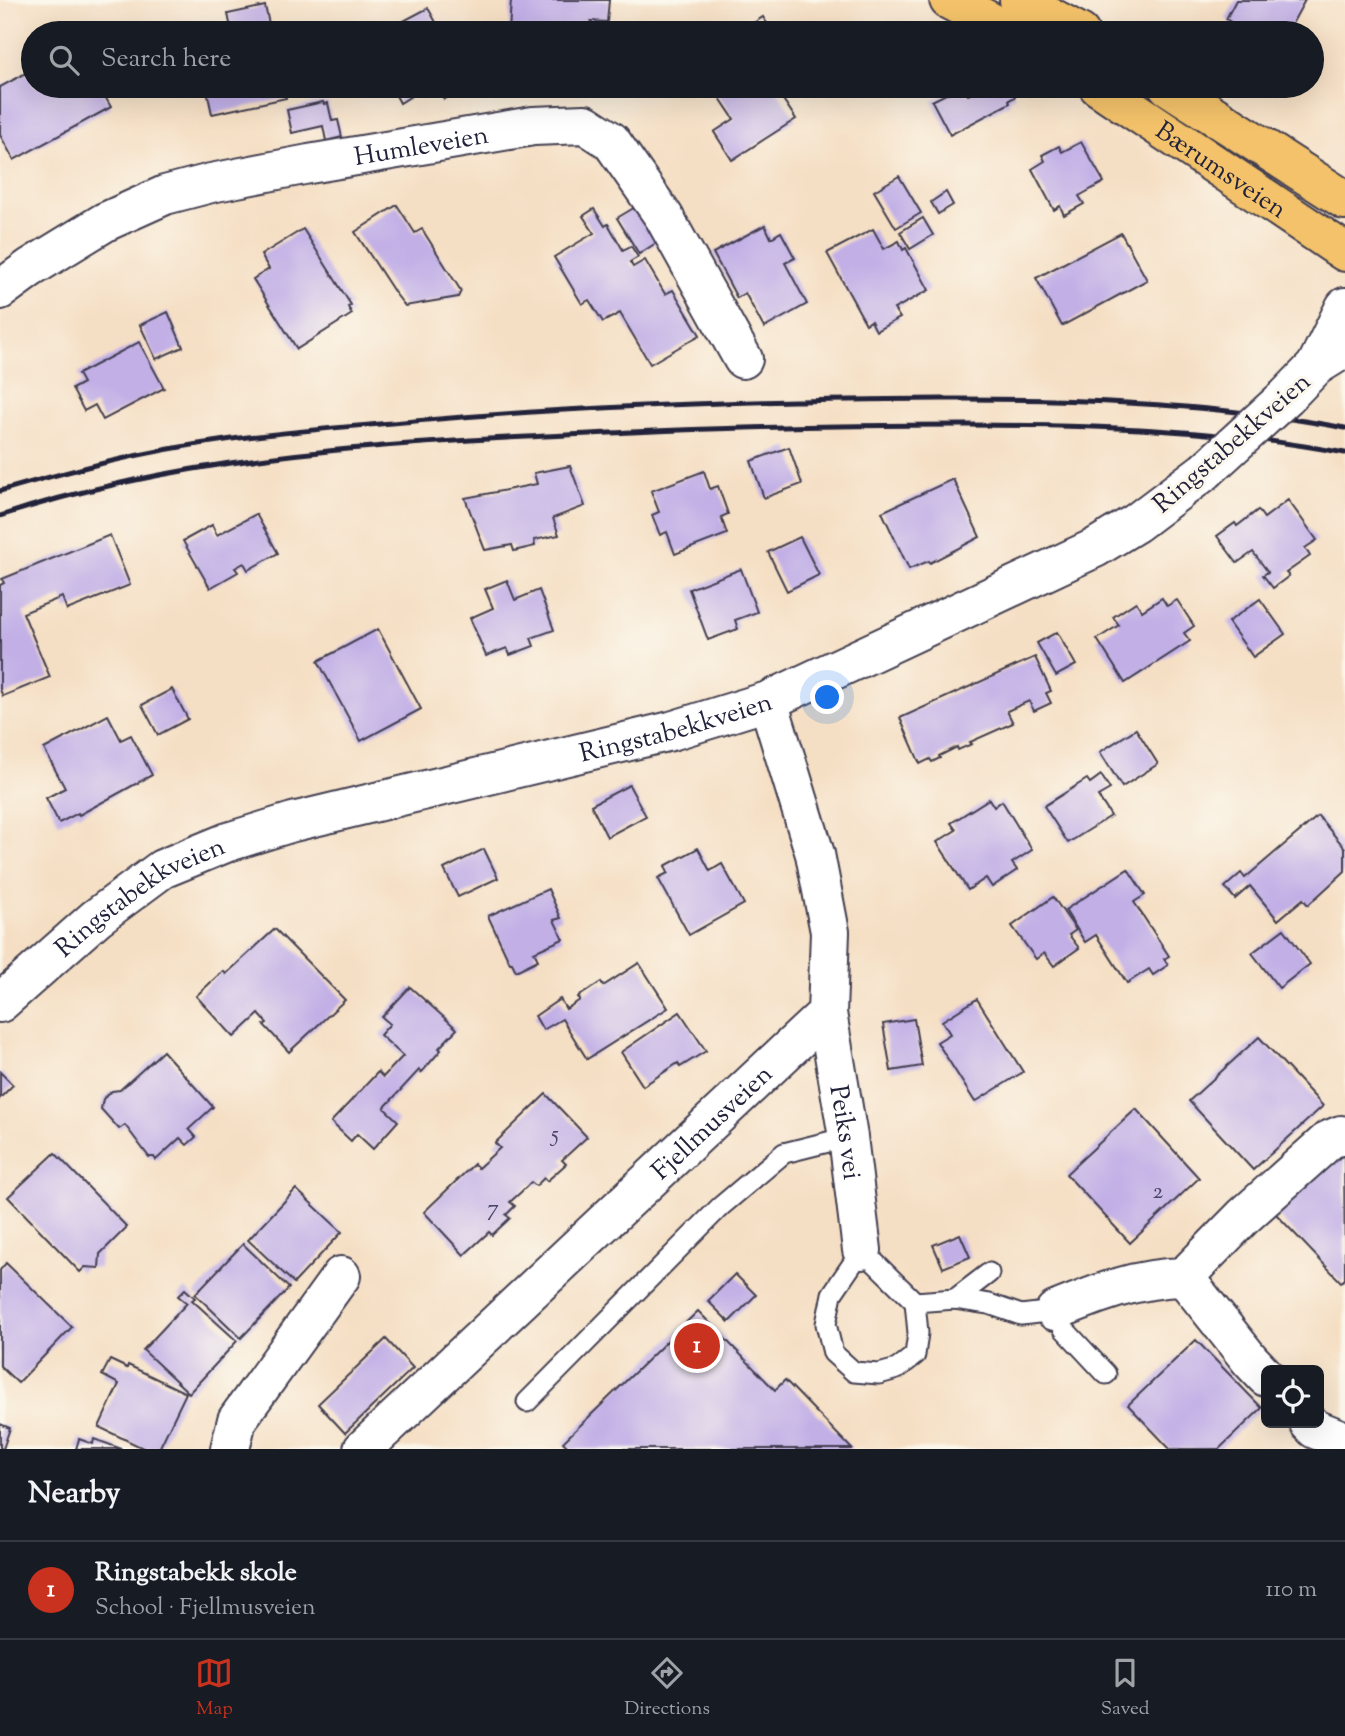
<!DOCTYPE html>
<html lang="en">
<head>
<meta charset="utf-8">
<style>
  body { margin:0; font-family:"Sorts Mill Goudy",serif; background:#20242c; color:#f1f3f6 }
  .controls { position:absolute; right:21px; bottom:21px; display:grid; overflow:hidden; border-radius:10px; box-shadow:0 7px 28px #0002 }
  .controls button { width:63px; height:63px; display:grid; place-items:center; padding:0; border:0; border-bottom:2px solid #363941; background:#171b24; color:#f1f3f6; font:35px sans-serif }
  .you { position:absolute; left:828px; top:698px; width:24px; height:24px; margin:-18px; border:5px solid #fff; border-radius:50%; background:#1a73e8; box-shadow:0 0 0 10px #1a73e833 }
  .badge { display:grid; place-items:center; width:46px; height:46px; border-radius:50%; background:#c8321e; color:#fff; font-size:23px; font-weight:700 }
  .pin { position:absolute; translate:-50% -50%; border:4px solid #fff; box-shadow:0 2px 7px #0006 }
  .list { margin:0; padding:0; list-style:none }
  h2 { display:flex; justify-content:space-between; align-items:center; height:91px; margin:0; padding:0 28px; font-size:30px }
  h2 small { font-size:23px; font-weight:400; color:#9ea1a6 }
  .list li { display:grid; grid-template-columns:46px 1fr auto; gap:21px; align-items:center; box-sizing:border-box; height:98px; padding:0 28px; border-top:2px solid #363941 }
  .list b { display:block; font-size:26px; white-space:nowrap }
  .list p { margin:0; font-size:23px; white-space:nowrap; color:#9ea1a6 }
  .list em { font-size:23px; font-style:normal; color:#9ea1a6 }
  .icon { flex:none; width:38px; height:38px; fill:none; stroke:currentColor; stroke-width:2; stroke-linecap:round; stroke-linejoin:round }
  .map { position:relative; flex:none; width:1345px; height:1449px; overflow:hidden }
  .search { position:absolute; background:#171b24; box-shadow:0 7px 28px #0002; left:21px; right:21px; top:21px; height:77px; display:flex; align-items:center; gap:18px; box-sizing:border-box; padding:0 24px; border-radius:38px; color:#9ea1a6; font-size:26px }
  .sheet { height:189px; background:#171b24 }
  nav { display:flex; justify-content:space-around; align-items:center; box-sizing:border-box; height:98px; border-top:2px solid #363941; background:#171b24; font-size:19px; color:#9ea1a6 }
  nav a { display:grid; justify-items:center; gap:4px }
  nav .on { color:#c8321e }
  .map>svg:first-child { display:block }
</style>
</head>
<body>
<div class="map">
<svg width="1345" height="1449" viewBox="0 0 1345 1449">
  <rect width="100%" height="100%" fill="#fbf7ec"/>
  <filter id="ink" filterUnits="userSpaceOnUse"><feTurbulence type="fractalNoise" baseFrequency=".0143" numOctaves="2"/><feDisplacementMap in="SourceGraphic" scale="14" xChannelSelector="R" yChannelSelector="G"/><feConvolveMatrix kernelMatrix="1 2 1 2 8 2 1 2 1" color-interpolation-filters="sRGB"/></filter>
  <filter id="wash" filterUnits="userSpaceOnUse"><feTurbulence type="fractalNoise" baseFrequency=".00686" numOctaves="4" result="noise"/><feDisplacementMap in="SourceGraphic" scale="28" xChannelSelector="R" yChannelSelector="G"/><feGaussianBlur stdDeviation="1.57" result="paint"/><feColorMatrix in="noise" values="0 0 0 0 0 0 0 0 0 0 0 0 0 0 0 0 0 1.4 0 .05"/><feComposite in="paint" operator="in"/></filter>
  <g filter="url(#wash)">
    <rect width="100%" height="100%" fill="#f5dfc4"/>
    <g id="blocks">
      <g fill="#c1afe6">
        <polygon points="511,0 609,0 607,22 591,21 590,33 509,31"/>
        <polygon points="1236,0 1305,0 1287,33 1248,33 1226,19"/>
        <polygon points="265,6 271,33 232,33 228,14"/>
        <polygon points="428,8 442,33 381,33"/>
        <polygon points="763,17 773,33 738,33"/>
        <polygon points="33,69 33,86 99,86 111,107 14,160 0,135 0,87"/>
        <polygon points="206,86 283,86 286,98 212,114"/>
        <polygon points="391,86 427,86 400,103"/>
        <polygon points="436,86 456,86 459,92 444,99"/>
        <polygon points="712,86 774,86 796,119 732,160 714,132 734,119"/>
        <polygon points="962,86 968,95 987,86 1009,86 1015,97 1009,100 1010,103 950,135 932,101"/>
        <polygon points="323,102 324,104 328,103 332,121 338,120 342,137 326,141 323,126 292,133 287,110"/>
        <polygon points="1081,142 1104,182 1079,196 1084,204 1064,215 1060,206 1054,210 1032,169 1045,161 1042,155 1059,146 1062,152"/>
        <polygon points="899,176 921,213 896,228 874,191"/>
        <polygon points="946,192 953,205 938,214 931,202"/>
        <polygon points="397,205 415,233 422,229 461,291 458,297 405,306 395,293 355,232"/>
        <polygon points="637,206 659,241 639,254 617,218"/>
        <polygon points="594,209 605,226 608,224 623,250 631,246 638,257 630,262 633,267 645,260 665,294 673,290 700,335 650,364 620,313 603,322 589,300 582,304 554,257 594,233 583,216"/>
        <polygon points="923,218 933,235 910,249 900,232"/>
        <polygon points="765,225 771,238 781,232 795,258 785,263 807,304 764,328 745,293 737,298 713,253"/>
        <polygon points="303,229 351,305 348,307 352,314 297,349 253,279 269,269 261,255"/>
        <polygon points="873,229 884,249 899,241 903,250 906,248 929,290 894,309 900,318 876,331 871,321 866,324 827,253"/>
        <polygon points="1121,233 1147,280 1062,326 1036,278"/>
        <polygon points="168,312 183,347 156,359 140,325"/>
        <polygon points="139,342 164,388 103,420 95,405 84,411 72,389 83,383 78,374"/>
        <polygon points="789,447 802,484 764,498 751,461"/>
        <polygon points="570,466 585,506 553,518 559,535 534,540 535,546 514,551 512,545 485,550 465,498 537,484 534,473"/>
        <polygon points="704,471 710,489 718,486 728,514 721,517 727,534 675,554 667,532 660,535 652,515 659,512 651,491"/>
        <polygon points="953,479 980,537 930,563 929,561 909,569 882,512"/>
        <polygon points="1288,500 1317,540 1305,548 1310,556 1286,573 1289,576 1273,588 1263,575 1268,572 1253,552 1237,563 1217,536 1235,523 1237,526 1258,510 1264,518"/>
        <polygon points="256,514 278,553 248,570 244,563 235,568 238,572 210,588 183,541 212,525 217,535"/>
        <polygon points="110,535 130,585 67,610 62,597 23,613 50,677 3,696 0,690 0,585 4,583 2,579"/>
        <polygon points="800,537 819,575 787,591 768,552"/>
        <polygon points="741,569 757,612 735,620 738,629 708,640 689,589"/>
        <polygon points="507,580 515,600 539,590 554,630 531,638 534,646 510,655 507,648 486,656 470,618 493,608 485,589"/>
        <polygon points="1162,598 1167,606 1177,600 1194,626 1184,633 1190,641 1125,683 1097,639 1119,625 1113,617 1136,602 1142,611"/>
        <polygon points="1260,599 1285,634 1253,657 1228,622"/>
        <polygon points="378,629 421,709 361,741 318,661"/>
        <polygon points="1057,632 1076,665 1056,676 1037,643"/>
        <polygon points="1035,657 1051,691 1046,693 1051,703 1034,711 1029,701 1007,711 1013,723 970,742 972,744 958,750 957,747 939,756 940,758 932,762 930,759 920,764 900,718"/>
        <polygon points="172,689 188,719 158,735 142,705"/>
        <polygon points="108,715 121,740 131,735 152,775 79,815 78,813 59,823 46,798 65,788 44,749"/>
        <polygon points="1136,729 1158,764 1122,787 1100,752"/>
        <polygon points="1101,775 1110,789 1098,796 1111,816 1068,843 1044,806 1087,779 1090,783"/>
        <polygon points="629,785 646,816 607,837 591,805"/>
        <polygon points="989,799 994,807 1002,801 1032,850 1012,863 1017,870 992,887 986,878 968,890 937,842 956,830 951,823"/>
        <polygon points="1318,816 1345,848 1345,871 1308,905 1303,899 1278,920 1250,886 1235,899 1225,887 1241,873 1245,878"/>
        <polygon points="698,848 710,871 722,864 744,904 689,935 658,878 668,873 665,866"/>
        <polygon points="484,849 498,878 458,897 444,869"/>
        <polygon points="1128,869 1145,895 1134,902 1169,956 1164,959 1168,965 1153,975 1149,969 1127,983 1096,935 1085,942 1065,910"/>
        <polygon points="548,889 561,918 554,920 563,939 534,952 538,960 516,971 512,963 510,963 488,916"/>
        <polygon points="1053,897 1076,930 1069,935 1079,948 1054,966 1044,953 1036,959 1012,926"/>
        <polygon points="275,929 345,1000 289,1052 264,1025 267,1023 259,1014 234,1037 196,996 223,971 226,974"/>
        <polygon points="1284,929 1310,964 1279,988 1252,953"/>
        <polygon points="639,963 668,1008 587,1059 562,1019 543,1030 535,1016 560,999 566,1009 580,1000 578,997 601,982 603,986"/>
        <polygon points="410,987 457,1029 439,1048 441,1050 421,1073 419,1070 384,1108 398,1121 373,1149 357,1134 351,1141 331,1122 378,1072 383,1077 403,1056 380,1035 390,1024 382,1017"/>
        <polygon points="977,999 1023,1072 975,1102 937,1042 950,1034 942,1021"/>
        <polygon points="680,1012 706,1051 680,1067 678,1063 643,1086 621,1052"/>
        <polygon points="914,1019 922,1066 891,1071 883,1024"/>
        <polygon points="1259,1037 1323,1106 1253,1170 1189,1101"/>
        <polygon points="163,1051 213,1107 189,1129 196,1137 187,1145 180,1138 156,1160 154,1157 149,1157 125,1125 119,1129 101,1109 103,1099 112,1091 120,1090"/>
        <polygon points="0,1072 13,1085 0,1098"/>
        <polygon points="546,1094 587,1137 562,1160 566,1164 547,1181 544,1178 536,1186 531,1182 521,1192 510,1202 515,1206 506,1215 510,1218 492,1235 489,1232 464,1255 424,1212 474,1164 478,1168 500,1148 495,1143"/>
        <polygon points="1136,1109 1199,1178 1130,1243 1066,1174"/>
        <polygon points="1344,1149 1345,1279 1341,1282 1276,1214"/>
        <polygon points="55,1153 127,1227 100,1254 99,1268 85,1267 80,1272 8,1197"/>
        <polygon points="296,1189 342,1232 294,1283 248,1240"/>
        <polygon points="960,1234 970,1257 943,1268 933,1245"/>
        <polygon points="243,1244 289,1288 241,1338 195,1294"/>
        <polygon points="6,1263 72,1327 18,1383 0,1366 0,1270"/>
        <polygon points="735,1274 756,1295 729,1322 708,1301"/>
        <polygon points="185,1289 195,1298 192,1300 237,1341 189,1393 143,1350 187,1303 178,1296"/>
        <polygon points="698,1311 775,1390 785,1380 852,1449 570,1449 563,1442"/>
        <polygon points="386,1339 413,1368 345,1433 318,1404"/>
        <polygon points="1196,1340 1262,1408 1219,1449 1170,1449 1128,1405"/>
        <polygon points="110,1360 127,1368 128,1365 186,1393 159,1449 145,1449 99,1427 119,1384 102,1375"/>
        <polygon points="0,1424 10,1428 3,1449 0,1448"/>
        <polygon points="79,1439 93,1444 94,1439 122,1449 76,1449"/>
      </g>
    </g>
  </g>
  <g filter="url(#ink)">
    <use href="#blocks" fill-opacity="0" stroke="#423e50" stroke-width="2"/>
    <g fill="none" stroke-linecap="round" stroke-linejoin="round">
      <g stroke="#423e50" stroke-width="23">
        <g id="lane">
          <polygon points="862,1250 915,1302 918,1333 915,1355 897,1369 879,1374 854,1372 833,1353 826,1324 832,1294"/>
          <polyline points="955,1299 989,1273"/>
          <polyline points="915,1302 955,1299 989,1304 1021,1315 1055,1311 1064,1329 1106,1374"/>
          <polyline points="527,1402 720,1207 784,1153 848,1137"/>
        </g>
      </g>
      <g stroke="#423e50" stroke-width="42">
        <g id="street">
          <path id="s1" d="M0 290 30 268 105 222 165 195 211 183 309 164 533 126 585 124 611 141 664 217 743 359"/>
          <polyline points="1316,366 1345,307"/>
          <polyline points="1287,396 1316,366 1345,348"/>
          <path id="s2" d="M0 1003 96 918 162 869 228 842 293 822 671 731 768 701 1095 548 1136 523 1205 471"/>
          <path id="s3" d="M827 1013 848 1137 862 1250"/>
          <polyline points="1184,1277 1250,1360 1266,1377"/>
          <path d="M1055 1311C1099 1293 1136 1278 1184 1277L1243 1217 1329 1140 1341 1135 1345 1136"/>
          <polyline points="1309,1423 1315,1429 1345,1441"/>
          <polyline points="230,1449 237,1420 341,1276"/>
          <path id="s4" d="M363 1449 827 1013 830 932 815 854 768 701"/>
        </g>
      </g>
      <g stroke="#423e50" stroke-width="42">
        <g id="primary">
          <polyline points="949,0 1012,33"/>
          <polyline points="1019,0 1080,33"/>
          <path id="s5" d="M1098 86 1345 252"/>
          <polyline points="1168,86 1345,200"/>
        </g>
      </g>
      <use href="#lane" stroke="#fff" stroke-width="19"/>
      <use href="#street" stroke="#fff" stroke-width="38"/>
      <use href="#primary" stroke="#f3c26a" stroke-width="38"/>
      <g stroke="#22223b" stroke-width="5">
        <path d="M0 491C72 470 144 451 219 441 284 431 349 427 415 421 541 410 668 404 795 401 978 398 1164 394 1345 428"/>
        <path d="M0 516C202 449 421 442 632 432 743 427 854 425 966 425 1093 425 1219 429 1345 453"/>
      </g>
      <g stroke="#423e50" stroke-width="42" stroke-linecap="butt">
        <polyline id="street-bridge" points="1205,471 1287,396"/>
      </g>
      <use href="#street-bridge" stroke="#fff" stroke-width="38"/>
    </g>
  </g>
  <g text-anchor="middle" stroke-width="6" stroke-linejoin="round" paint-order="stroke">
    <g font-size="23" fill="#4a4566">
      <text x="555" y="1141">5</text>
      <text x="1158" y="1198">2</text>
      <text x="493" y="1215">7</text>
    </g>
    <g font-size="26" fill="#22223b" stroke="#fbf7ec">
      <text dy="9" stroke="none"><textPath href="#s1" startOffset="452">Humleveien</textPath></text>
      <text dy="9" stroke="none"><textPath href="#s5" startOffset="149">Bærumsveien</textPath></text>
      <text transform="translate(1231 442) rotate(-41)" y="9">Ringstabekkveien</text>
      <text dy="9" stroke="none"><textPath href="#s2" startOffset="744">Ringstabekkveien</textPath></text>
      <text dy="9" stroke="none"><textPath href="#s2" startOffset="177">Ringstabekkveien</textPath></text>
      <text dy="9" stroke="none"><textPath href="#s4" startOffset="478">Fjellmusveien</textPath></text>
      <text dy="9" stroke="none"><textPath href="#s3" startOffset="121">Peiks vei</textPath></text>
    </g>
  </g>
</svg>
<div class="controls">
<button><svg class="icon" aria-label="locate" viewBox="0 0 24 24"><circle cx="12" cy="12" r="6"/><path d="M12 2v4M12 18v4M2 12h4M18 12h4"/></svg></button>
</div>
<div class="you"></div>
<div class="pin badge" style="left:697px;top:1346px">1</div>
<div class="search"><svg class="icon" aria-label="search" viewBox="0 0 24 24"><circle cx="10" cy="10" r="6"/><path d="M15 15l6 6"/></svg>Search here</div>
</div>
<section class="sheet">
<h2>Nearby<small></small></h2>
<ul class="list">
<li><span class="badge">1</span><div><b>Ringstabekk skole</b><p>School · Fjellmusveien</p></div><em>110 m</em></li>
</ul>
</section>
<nav>
<a class="on"><svg class="icon" aria-label="map" viewBox="0 0 24 24"><path d="M3 6l6-2 6 2 6-2v14l-6 2-6-2-6 2zM9 4v14M15 6v14"/></svg>Map</a>
<a><svg class="icon" aria-label="directions" viewBox="0 0 24 24"><path d="M12 3l9 9-9 9-9-9zM9 14v-3h6M13 9l2 2-2 2"/></svg>Directions</a>
<a><svg class="icon" aria-label="saved" viewBox="0 0 24 24"><path d="M7 4h10v16l-5-4-5 4z"/></svg>Saved</a>
</nav>
</body>
</html>
